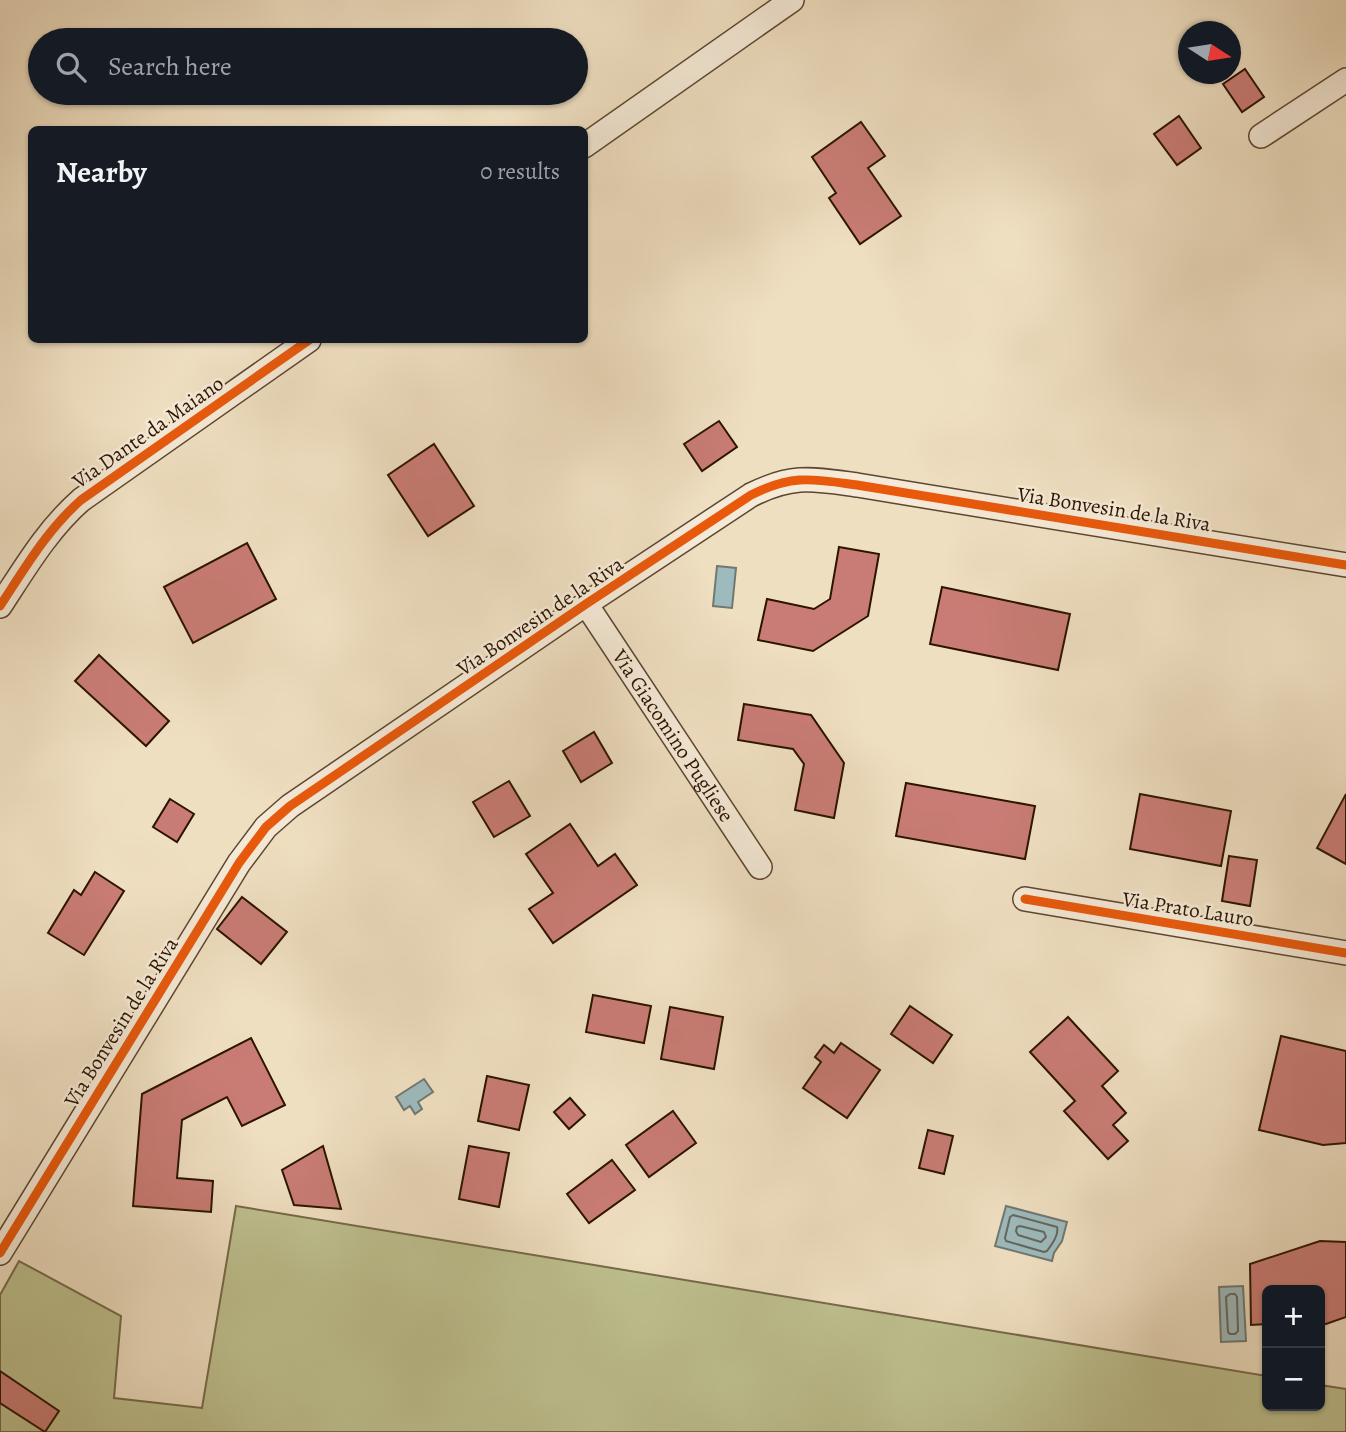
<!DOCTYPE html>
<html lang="en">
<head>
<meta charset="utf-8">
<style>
  body { margin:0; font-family:Alegreya,serif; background:#242831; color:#f1f3f6 }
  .controls { position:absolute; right:21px; bottom:21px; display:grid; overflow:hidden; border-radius:10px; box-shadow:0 2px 5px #0004 }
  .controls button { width:63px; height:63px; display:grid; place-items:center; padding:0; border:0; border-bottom:2px solid #363941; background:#171b24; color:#f1f3f6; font:35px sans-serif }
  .compass { position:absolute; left:1178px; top:21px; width:63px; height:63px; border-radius:50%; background:#171b24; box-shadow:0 2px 5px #0004; rotate:102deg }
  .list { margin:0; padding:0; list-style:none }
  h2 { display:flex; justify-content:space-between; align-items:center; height:91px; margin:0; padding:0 28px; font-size:30px }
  h2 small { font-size:23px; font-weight:400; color:#9ea1a6 }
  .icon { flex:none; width:38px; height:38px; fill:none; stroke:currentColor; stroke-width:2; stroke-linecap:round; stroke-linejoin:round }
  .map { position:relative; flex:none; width:1346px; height:1432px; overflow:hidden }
  .search { position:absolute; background:#171b24; box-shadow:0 2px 5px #0004; left:28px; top:28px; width:560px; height:77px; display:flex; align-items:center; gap:18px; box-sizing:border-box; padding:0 24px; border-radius:38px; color:#9ea1a6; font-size:26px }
  .panel { position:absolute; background:#171b24; box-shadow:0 2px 5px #0004; left:28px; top:126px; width:560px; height:217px; border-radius:10px }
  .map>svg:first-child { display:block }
</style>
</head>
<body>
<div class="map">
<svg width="1346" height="1432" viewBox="0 0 1346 1432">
  <rect width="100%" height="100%" fill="#efdfc1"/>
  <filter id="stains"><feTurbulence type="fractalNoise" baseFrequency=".00286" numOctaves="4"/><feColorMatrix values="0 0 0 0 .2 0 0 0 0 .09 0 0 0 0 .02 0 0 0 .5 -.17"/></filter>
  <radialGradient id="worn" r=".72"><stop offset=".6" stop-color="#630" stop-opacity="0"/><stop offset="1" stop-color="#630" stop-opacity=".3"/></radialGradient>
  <polygon fill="#bec08f" stroke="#756a48" stroke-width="2" points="236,1206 1267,1376 1267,1406 1320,1406 1320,1385 1346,1389 1346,1432 0,1432 0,1295 19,1261 121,1316 114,1398 202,1408"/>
  <g fill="#9dbabc" stroke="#707871" stroke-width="2">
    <polygon points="717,566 736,568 732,608 713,606"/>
    <polygon points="424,1079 433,1092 418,1102 422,1109 415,1114 410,1106 404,1110 396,1097"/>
    <polygon points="1006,1206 1067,1222 1062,1241 1054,1253 1052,1261 995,1246"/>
    <polygon points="1243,1286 1246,1341 1221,1342 1219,1287"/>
  </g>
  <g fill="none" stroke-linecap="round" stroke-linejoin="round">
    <g stroke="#64675e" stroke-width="2">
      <path d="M1013 1215 1057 1227C1059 1235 1052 1244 1047 1251L1044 1252 1006 1241 1005 1238 1010 1217Z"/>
      <polygon points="1020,1226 1044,1232 1046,1237 1041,1242 1018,1235 1016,1231 1017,1227"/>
      <polygon points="1230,1294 1235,1294 1237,1297 1238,1331 1235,1334 1230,1334 1228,1332 1226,1297"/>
    </g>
  </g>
  <g fill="#c97c75" stroke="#2c1400" stroke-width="2">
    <polygon points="1245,69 1264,97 1242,112 1223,84"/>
    <polygon points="1179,116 1201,148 1177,165 1154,134"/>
    <polygon points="861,122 885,156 868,168 901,216 860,244 829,198 836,193 812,157"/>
    <polygon points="719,421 737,447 702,471 684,444"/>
    <polygon points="434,444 474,506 428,536 388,475"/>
    <polygon points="247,543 276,599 193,643 164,587"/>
    <polygon points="839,547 879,554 868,616 813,651 758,640 767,599 814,609 830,599"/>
    <polygon points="942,587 1070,614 1058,670 930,644"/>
    <polygon points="99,655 169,721 146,746 75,681"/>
    <polygon points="744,704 811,715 844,763 834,818 795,810 804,764 793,749 738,740"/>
    <polygon points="594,732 612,763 581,782 563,751"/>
    <polygon points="509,781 530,816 494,837 473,802"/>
    <polygon points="906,783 1035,806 1025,859 896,836"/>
    <polygon points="1140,794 1231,811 1221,866 1130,849"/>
    <polygon points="1346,794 1346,864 1317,848"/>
    <polygon points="170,799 194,814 177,842 153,827"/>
    <polygon points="570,824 598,866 615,854 637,885 553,943 529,909 553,893 526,854"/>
    <polygon points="1229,856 1257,860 1250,906 1222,901"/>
    <polygon points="95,872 124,891 84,955 48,933 74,890 81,895"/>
    <polygon points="242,897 287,932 261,964 217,929"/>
    <polygon points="593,995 651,1006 644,1043 586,1032"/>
    <polygon points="910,1006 952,1035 933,1063 891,1034"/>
    <polygon points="670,1007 723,1017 714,1069 661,1059"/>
    <polygon points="1068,1017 1118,1071 1102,1086 1126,1113 1113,1125 1128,1141 1108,1159 1064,1111 1075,1101 1030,1052"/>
    <polygon points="1281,1036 1346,1051 1346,1143 1323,1145 1259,1130"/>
    <polygon points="251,1038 285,1105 242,1126 227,1097 182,1120 177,1178 213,1181 211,1212 133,1206 142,1094"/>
    <polygon points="841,1043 880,1070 847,1118 803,1088 821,1062 815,1057 824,1045 834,1053"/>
    <polygon points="487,1076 529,1085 519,1130 478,1121"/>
    <polygon points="570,1098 585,1115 569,1129 554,1112"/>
    <polygon points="673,1111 696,1143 649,1177 626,1145"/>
    <polygon points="928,1130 953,1136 944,1174 919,1168"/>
    <polygon points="323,1146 341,1209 294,1205 282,1170"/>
    <polygon points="469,1146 509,1153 499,1207 459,1199"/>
    <polygon points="612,1160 635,1190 589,1223 567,1194"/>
    <polygon points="1320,1241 1346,1242 1346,1317 1326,1324 1320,1324 1320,1290 1267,1290 1267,1324 1251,1325 1250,1264"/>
    <polygon points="0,1371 59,1411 45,1432 0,1403"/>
  </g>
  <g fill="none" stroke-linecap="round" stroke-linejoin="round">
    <g stroke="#5d4730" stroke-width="26">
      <g id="minor">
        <polyline points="1261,136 1346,80"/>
        <polyline points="584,146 792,0"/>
        <path id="s1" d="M586 604 760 867"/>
        <path d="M0 606C25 568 47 530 81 500L309 340"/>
        <polyline points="1025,899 1346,953"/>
        <path d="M0 1253 239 863 266 827 290 806 586 604 751 495C793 474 813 479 857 485L1346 565"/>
      </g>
    </g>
    <use href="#minor" stroke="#f5ead7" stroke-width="23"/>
    <g stroke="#f5ead7" stroke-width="13">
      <g id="cycleway">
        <path d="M0 606C25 568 47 530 81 500L309 340"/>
        <polyline points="1025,899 1346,953"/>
        <path d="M0 1253 239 863 266 827 290 806 586 604 751 495C793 474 813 479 857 485L1346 565"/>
      </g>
    </g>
    <use href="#cycleway" stroke="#e8590c" stroke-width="9"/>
  </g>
  <g text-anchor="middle" stroke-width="5" stroke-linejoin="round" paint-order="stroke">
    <g font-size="21" fill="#2c1400" stroke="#f5ead7">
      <text transform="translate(148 432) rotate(-35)" y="7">Via Dante da Maiano</text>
      <text transform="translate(1114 509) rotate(9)" y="7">Via Bonvesin de la Riva</text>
      <text transform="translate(540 616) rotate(-34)" y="7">Via Bonvesin de la Riva</text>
      <text dy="7" stroke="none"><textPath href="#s1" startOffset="158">Via Giacomino Pugliese</textPath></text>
      <text transform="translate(1188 909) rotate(9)" y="7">Via Prato Lauro</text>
      <text transform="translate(121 1022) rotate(-58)" y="7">Via Bonvesin de la Riva</text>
    </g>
  </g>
  <rect width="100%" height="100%" filter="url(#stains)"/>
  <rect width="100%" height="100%" fill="url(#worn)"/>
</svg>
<div class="controls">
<button>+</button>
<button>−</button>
</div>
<svg class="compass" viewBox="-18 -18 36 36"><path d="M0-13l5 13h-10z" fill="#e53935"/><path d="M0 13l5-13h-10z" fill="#9ea1a6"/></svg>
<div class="search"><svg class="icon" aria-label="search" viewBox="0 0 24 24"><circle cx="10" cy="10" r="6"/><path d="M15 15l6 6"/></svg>Search here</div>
<section class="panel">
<h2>Nearby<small>0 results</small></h2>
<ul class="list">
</ul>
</section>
</div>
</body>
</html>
